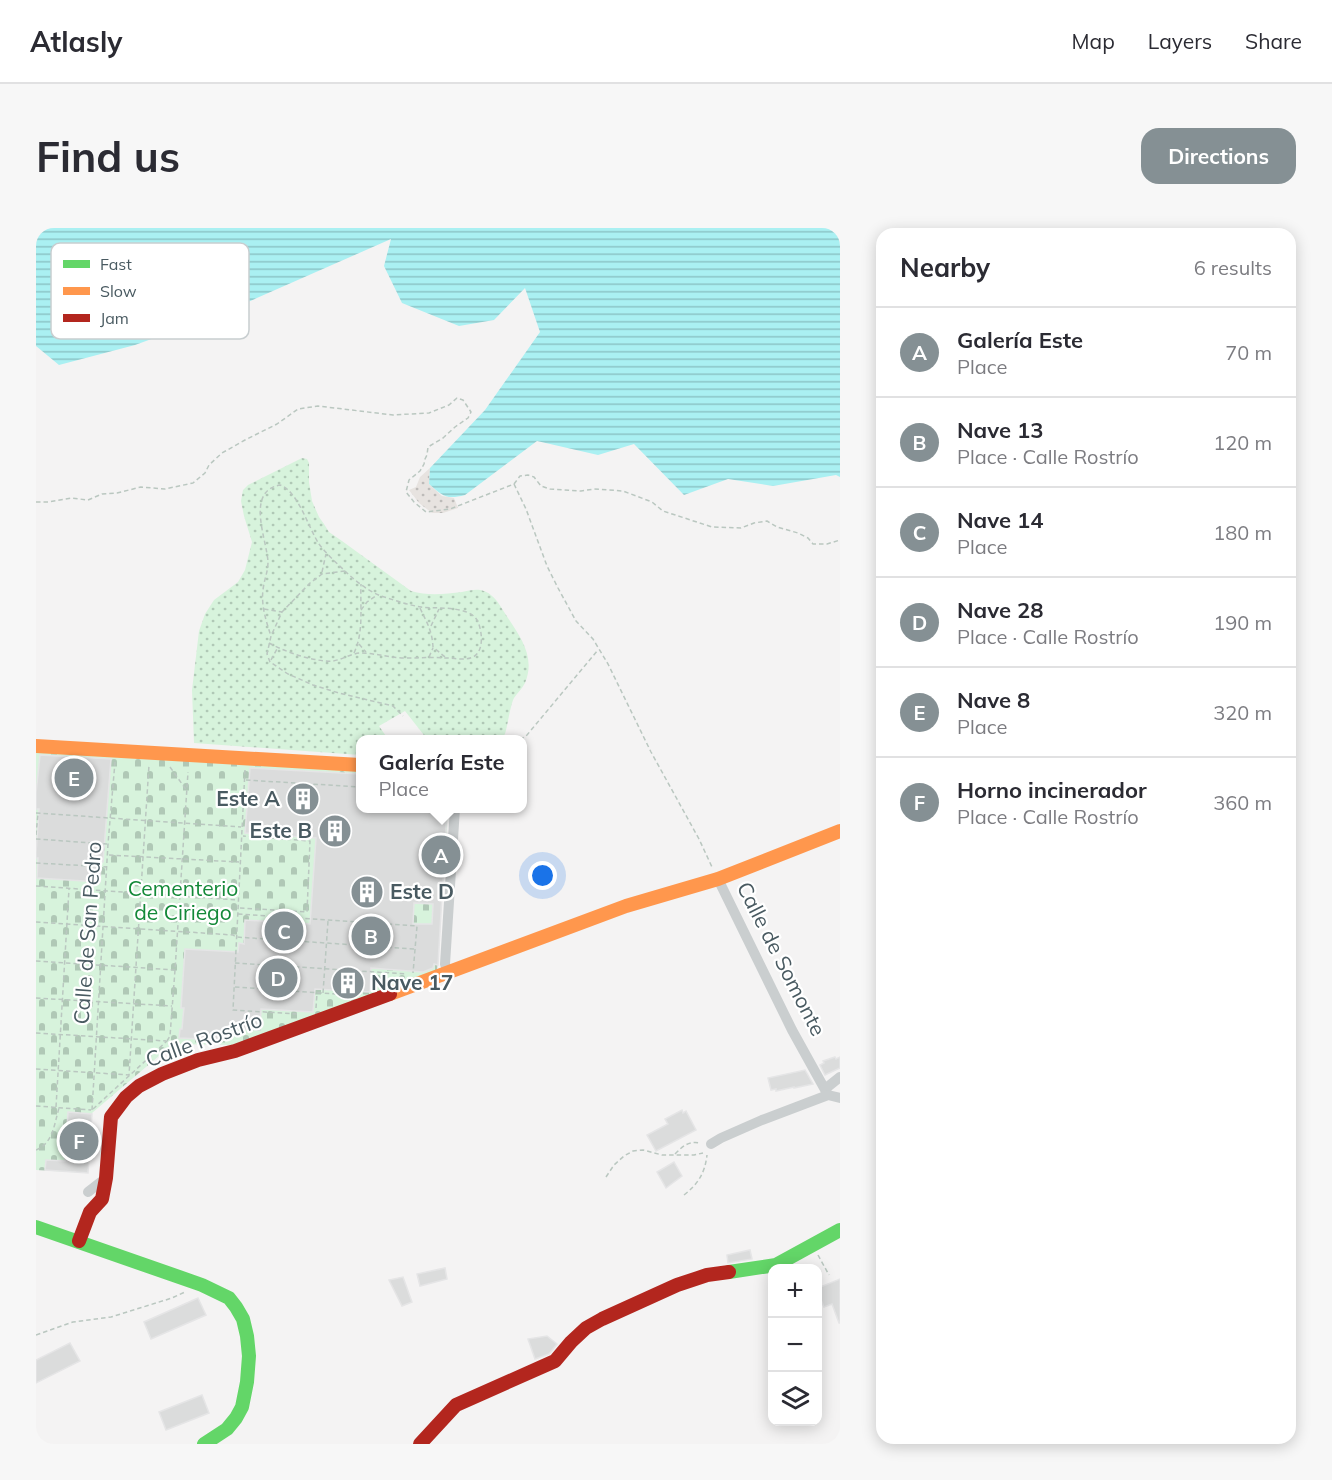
<!DOCTYPE html>
<html lang="en">
<head>
<meta charset="utf-8">
<style>
  body { margin:0; font-family:Mulish,sans-serif; background:#f7f7f7; color:#2b2b33 }
  .controls { position:absolute; right:18px; bottom:18px; display:grid; overflow:hidden; border-radius:12px; box-shadow:0 3px 15px #0003 }
  .controls button { width:54px; height:54px; display:grid; place-items:center; padding:0; border:0; border-bottom:2px solid #e1e1e2; background:#fff; color:#2b2b33; font:30px sans-serif }
  .you { position:absolute; left:507px; top:648px; width:21px; height:21px; margin:-15px; border:4px solid #fff; border-radius:50%; background:#1a73e8; box-shadow:0 0 0 9px #1a73e833 }
  .badge { display:grid; place-items:center; width:39px; height:39px; border-radius:50%; background:#859094; color:#fff; font-size:20px; font-weight:700 }
  .pin { position:absolute; translate:-50% -50%; border:3px solid #fff; box-shadow:0 2px 6px #0006 }
  .popup { position:absolute; left:320px; top:507px; width:171px; height:78px; box-sizing:border-box; display:grid; place-content:center; border-radius:12px; background:#fff; filter:drop-shadow(0 2px 4px #0005); font-size:20px; white-space:nowrap; color:#7c7c81 }
  .popup b { font-size:22px; color:#2b2b33 }
  .popup::after { content:''; position:absolute; left:50%; top:100%; margin-left:-12px; border:12px solid transparent; border-top-color:#fff }
  .list { margin:0; padding:0; list-style:none }
  h2 { display:flex; justify-content:space-between; align-items:center; height:78px; margin:0; padding:0 24px; font-size:26px }
  h2 small { font-size:20px; font-weight:400; color:#7c7c81 }
  .list li { display:grid; grid-template-columns:39px 1fr auto; gap:18px; align-items:center; box-sizing:border-box; height:90px; padding:0 24px; border-top:2px solid #e1e1e2 }
  .list b { display:block; font-size:22px; white-space:nowrap }
  .list p { margin:0; font-size:20px; white-space:nowrap; color:#7c7c81 }
  .list em { font-size:20px; font-style:normal; color:#7c7c81 }
  .icon { flex:none; width:33px; height:33px; fill:none; stroke:currentColor; stroke-width:2; stroke-linecap:round; stroke-linejoin:round }
  .map { position:relative; flex:none; width:804px; height:1216px; overflow:hidden; border-radius:18px }
  header { display:flex; align-items:center; gap:36px; box-sizing:border-box; height:84px; padding:0 30px; background:#fff; border-bottom:2px solid #e1e1e2 }
  header strong { font-size:28px }
  nav { display:flex; gap:33px; margin-inline-start:auto; font-size:21px }
  .intro { display:flex; align-items:center; justify-content:space-between; box-sizing:border-box; height:144px; padding:0 36px }
  h1 { margin:0; font-size:42px }
  .button { padding:15px 27px; border-radius:18px; background:#859094; color:#fff; font-size:21px; font-weight:700 }
  main { display:flex; gap:36px; padding:0 36px }
  aside { flex:1; background:#fff; border-radius:18px; box-shadow:0 3px 15px #0003 }
  .map>svg:first-child { display:block }
</style>
</head>
<body>
<header>
<strong>Atlasly</strong>
<nav><a>Map</a><a>Layers</a><a>Share</a></nav>
</header>
<div class="intro"><h1>Find us</h1><a class="button">Directions</a></div>
<main>
<div class="map">
<svg width="804" height="1216" viewBox="0 0 804 1216">
  <defs>
    <pattern id="sand-dots" width="8" height="8" patternUnits="userSpaceOnUse" patternTransform="scale(1.5)"><rect width="8" height="8" fill="#e7e3e0"/><path d="M2 2h.1M6 6h.1" fill="none" stroke="#bdbbb9" stroke-width="1.8" stroke-linecap="round"/></pattern>
    <pattern id="cemetery-stones" width="16" height="16" patternUnits="userSpaceOnUse" patternTransform="scale(1.5)"><rect width="16" height="16" fill="#d7f3dc"/><path d="M2 7V4a2 2 0 0 1 4 0v3zM10 15v-3a2 2 0 0 1 4 0v3z" fill="#b0c8b6"/></pattern>
    <pattern id="park-dots" width="8" height="8" patternUnits="userSpaceOnUse" patternTransform="scale(1.5)"><rect width="8" height="8" fill="#d7f3dc"/><path d="M2 2h.1M6 6h.1" fill="none" stroke="#b0c8b6" stroke-width="1.8" stroke-linecap="round"/></pattern>
    <pattern id="water-rules" width="6" height="5" patternUnits="userSpaceOnUse" patternTransform="scale(1.5)"><rect width="6" height="5" fill="#aaf0f2"/><path d="M0 2.5h6" fill="none" stroke="#8cc5c7"/></pattern>
  </defs>
  <rect width="100%" height="100%" fill="#f4f3f3"/>
  <polygon fill="url(#sand-dots)" points="394,240 393,256 406,268 418,270 422,280 407,285 396,285 383,275 373,262 380,259 384,249"/>
  <polygon fill="url(#cemetery-stones)" points="0,521 324,542 324,580 412,581 401,743 198,817 137,816 56,885 52,945 0,942"/>
  <path fill="url(#park-dots)" d="M266 230 271 231 273 235V254L276 273 283 289 288 296 293 304 306 313 375 363C392 368 409 366 426 364 431 363 439 361 444 362 457 364 464 377 470 387 484 408 500 429 489 455 486 461 481 465 478 470 474 478 472 496 469 506L465 511H391L369 483 343 498 352 511 324 512V527L158 515 156 462 163 403 169 386 178 372 202 354 209 342 216 314 208 288 205 273 207 262 212 257Z"/>
  <path fill="url(#water-rules)" d="M0 0H804V249L800 247 737 258 692 251 648 267 598 216 562 227 501 213 429 267C410 272 407 268 393 256L394 240 449 182 504 104 489 60 458 92 423 98 366 75 348 38 355 11 187 85 99 117 23 137 0 118Z"/>
  <g fill="#dbdcdc" stroke="#e5e5e6" stroke-width="1.5" fill-rule="evenodd">
    <polygon points="4,527 75,531 67,634 65,634 64,654 1,650 2,630 0,630 0,625 3,581 0,581 0,565"/>
    <path d="M214 540 324 546V580H411L402 737 398 736 397 740 387 744 335 740 334 763 333 764 279 761 277 784 225 781 224 802 193 800V812L143 810 144 801H146L147 789 148 780H145L149 721 202 724 203 715 208 716 209 692 274 696 280 610 209 605ZM378 675 397 676 396 696H377Z"/>
    <polygon points="799,829 800,831 804,829 804,840 789,847 784,837 788,835 787,833"/>
    <polygon points="769,842 777,856 758,860 758,859 740,863 740,861 735,862 732,850"/>
    <polygon points="646,882 647,885 650,883 660,902 620,923 611,907 632,896 629,891"/>
    <polygon points="32,884 56,886 52,945 9,942 10,932 29,933"/>
    <polygon points="638,934 646,948 630,960 621,944"/>
    <polygon points="714,1022 716,1031 692,1035 691,1027"/>
    <polygon points="409,1040 411,1051 384,1058 381,1046"/>
    <polygon points="367,1049 376,1074 366,1078 353,1052"/>
    <polygon points="804,1051 804,1095 803,1095 796,1076 788,1079 782,1065 782,1060"/>
    <polygon points="162,1070 170,1087 115,1111 108,1094"/>
    <polygon points="511,1108 521,1116 513,1126 499,1131 492,1111"/>
    <polygon points="34,1115 44,1133 0,1155 0,1132"/>
    <polygon points="166,1167 173,1185 130,1202 123,1184"/>
  </g>
  <g fill="none" stroke-linecap="round" stroke-linejoin="round">
    <g stroke="#bac7c0" stroke-width="1.5" stroke-dasharray="4.5 3" stroke-linecap="butt">
      <polyline points="478,256 490,281 511,338 522,360 540,393 557,411 572,436 615,524 663,611 676,639"/>
      <polyline points="0,274 12,274 35,270 52,272 66,266 81,265 105,259 129,261 157,255 169,245 173,237 186,225 209,212 241,196 262,181 282,178 357,187 393,185 413,177 421,170 427,172 435,184 432,190 419,199 407,210 392,219 391,227 389,231 388,236 384,243 373,252 370,264 378,274 390,284 414,281 478,256 484,248 492,247 498,249 505,258 514,261 545,263 558,261 587,263 616,274 627,283 676,299 705,300 718,295 731,293 741,299 762,305 772,310 777,316 791,316 804,312"/>
      <polyline points="309,343 286,346 274,355 246,384 235,408 231,426 234,434 252,446 277,457 303,465 357,478 367,488"/>
      <polyline points="286,344 290,326"/>
      <path d="M384 380C391 395 396 402 397 419L409 429"/>
      <polyline points="228,381 246,384"/>
      <polyline points="325,382 331,374 341,367"/>
      <polyline points="395,398 403,381"/>
      <path d="M233 415C250 424 270 431 289 433 302 435 312 426 324 425 339 425 354 430 369 430 383 430 396 429 410 430 419 430 429 433 437 429 449 423 446 401 441 392 432 377 399 381 385 379 372 377 358 372 345 368 332 363 318 352 308 342 299 334 290 325 283 316 272 299 262 263 244 257 209 263 231 312 232 334 232 344 228 352 227 362 225 377 230 393 235 408"/>
      <polyline points="323,416 330,424"/>
      <path d="M318 425C328 404 324 379 325 356"/>
      <polyline points="393,429 397,420"/>
      <polyline points="235,432 241,421"/>
      <polyline points="484,512 491,507 562,422"/>
      <polyline points="134,539 151,563"/>
      <polyline points="209,542 197,782 261,786"/>
      <polyline points="210,552 324,559"/>
      <polyline points="0,585 205,599"/>
      <polyline points="0,607 2,586"/>
      <polyline points="0,611 71,616"/>
      <polyline points="73,627 203,634"/>
      <polyline points="0,635 71,639"/>
      <polyline points="0,658 202,672"/>
      <polyline points="204,680 271,684 274,613 207,608"/>
      <polyline points="202,686 381,698 377,745"/>
      <polyline points="0,694 197,707 200,709 379,721"/>
      <polyline points="0,733 139,742"/>
      <polyline points="199,735 371,746"/>
      <polyline points="199,759 314,767"/>
      <polyline points="287,765 292,693"/>
      <polyline points="0,770 136,778"/>
      <polyline points="280,780 281,765"/>
      <polyline points="0,805 130,813"/>
      <polyline points="131,813 134,808 139,742 152,544"/>
      <polyline points="0,841 93,847 113,537"/>
      <polyline points="0,878 55,882"/>
      <polyline points="20,879 33,661"/>
      <polyline points="57,881 131,813"/>
      <polyline points="56,882 72,616 79,534"/>
      <path d="M0 922C17 915 18 897 23 880"/>
      <path d="M639 926C647 918 652 913 664 915"/>
      <polyline points="570,949 578,937 588,928 597,923 607,922 626,927 658,927 667,925"/>
      <path d="M648 967C662 956 669 945 671 927"/>
      <polyline points="782,1027 793,1047"/>
      <polyline points="0,1107 37,1094 75,1089 136,1070 149,1064"/>
    </g>
    <g stroke="#cacecf" stroke-width="10">
      <polyline points="682,651 756,802 792,867"/>
      <polyline points="412,745 409,736 419,580"/>
      <polyline points="789,861 804,849"/>
      <polyline points="675,916 685,910 726,892 792,867 804,870"/>
      <polyline points="52,964 70,950"/>
    </g>
    <g stroke="#63d668" stroke-width="14">
      <polyline points="0,999 166,1057 193,1070 200,1079 207,1091 211,1108 213,1128 211,1154 206,1179 200,1190 191,1201 168,1216"/>
      <polyline points="693,1044 740,1037 804,1002"/>
    </g>
    <g stroke="#ff974d" stroke-width="14">
      <polyline points="0,518 324,537"/>
      <polyline points="354,766 590,678 682,651 804,603"/>
    </g>
    <g stroke="#b3261e" stroke-width="14">
      <polyline points="43,1013 54,984 66,971 70,950 75,889 90,869 103,858 126,846 162,832 199,823 354,766"/>
      <polyline points="384,1216 420,1177 519,1133 535,1114 550,1100 566,1091 641,1057 671,1047 693,1044"/>
    </g>
  </g>
  <defs>
    <g id="building-disc" transform="scale(1.725)"><circle r="9.5" fill="#859094" stroke="#fff"/><path d="M-4-6H4V6H1V3H-1V6H-4ZM-2.5-4.3h1.7v1.8h-1.7ZM.8-4.3h1.7v1.8H.8ZM-2.5-1h1.7V.8h-1.7ZM.8-1h1.7V.8H.8Z" fill="#fff"/></g>
  </defs>
  <g fill-rule="evenodd">
    <use href="#building-disc" x="267" y="571"/>
    <use href="#building-disc" x="299" y="603"/>
    <use href="#building-disc" x="331" y="664"/>
    <use href="#building-disc" x="312" y="755"/>
  </g>
  <g text-anchor="middle" stroke-width="4.5" stroke-linejoin="round" paint-order="stroke">
    <g font-size="21" font-weight="bold" fill="#495a61" stroke="#fff" text-anchor="end">
      <text x="244" y="578">Este A</text>
      <text x="276" y="610">Este B</text>
      <text x="354" y="671" text-anchor="start">Este D</text>
      <text x="335" y="762" text-anchor="start">Nave 17</text>
    </g>
    <g font-size="21" fill="#138938" stroke="#fff">
      <text x="147" y="668">Cementerio<tspan x="147" dy="24">de Ciriego</tspan></text>
    </g>
    <g font-size="21" fill="#495a61" stroke="#fff">
      <text transform="translate(52 705) rotate(-86)" y="7">Calle de San Pedro</text>
      <text transform="translate(745 731) rotate(63)" y="7">Calle de Somonte</text>
      <text transform="translate(168 812) rotate(-20)" y="7">Calle Rostrío</text>
    </g>
  </g>
  <rect x="15" y="15" width="198" height="96" rx="9" fill="#fff" stroke="#c8ced0" stroke-width="1.5"/>
  <rect x="27" y="32" width="27" height="8" fill="#63d668"/>
  <rect x="27" y="59" width="27" height="8" fill="#ff974d"/>
  <rect x="27" y="86" width="27" height="8" fill="#b3261e"/>
  <g font-size="16" fill="#495a61">
    <text x="64" y="42">Fast</text>
    <text x="64" y="69">Slow</text>
    <text x="64" y="96">Jam</text>
  </g>
</svg>
<div class="controls">
<button>+</button>
<button>−</button>
<button><svg class="icon" aria-label="layers" viewBox="0 0 24 24"><path d="M12 4l9 5-9 5-9-5zM3 14l9 5 9-5"/></svg></button>
</div>
<div class="you"></div>
<div class="pin badge" style="left:405px;top:627px">A</div>
<div class="popup"><b>Galería Este</b>Place</div>
<div class="pin badge" style="left:335px;top:708px">B</div>
<div class="pin badge" style="left:248px;top:703px">C</div>
<div class="pin badge" style="left:242px;top:750px">D</div>
<div class="pin badge" style="left:38px;top:550px">E</div>
<div class="pin badge" style="left:43px;top:913px">F</div>
</div>
<aside>
<h2>Nearby<small>6 results</small></h2>
<ul class="list">
<li><span class="badge">A</span><div><b>Galería Este</b><p>Place</p></div><em>70 m</em></li>
<li><span class="badge">B</span><div><b>Nave 13</b><p>Place · Calle Rostrío</p></div><em>120 m</em></li>
<li><span class="badge">C</span><div><b>Nave 14</b><p>Place</p></div><em>180 m</em></li>
<li><span class="badge">D</span><div><b>Nave 28</b><p>Place · Calle Rostrío</p></div><em>190 m</em></li>
<li><span class="badge">E</span><div><b>Nave 8</b><p>Place</p></div><em>320 m</em></li>
<li><span class="badge">F</span><div><b>Horno incinerador</b><p>Place · Calle Rostrío</p></div><em>360 m</em></li>
</ul>
</aside>
</main>
</body>
</html>
